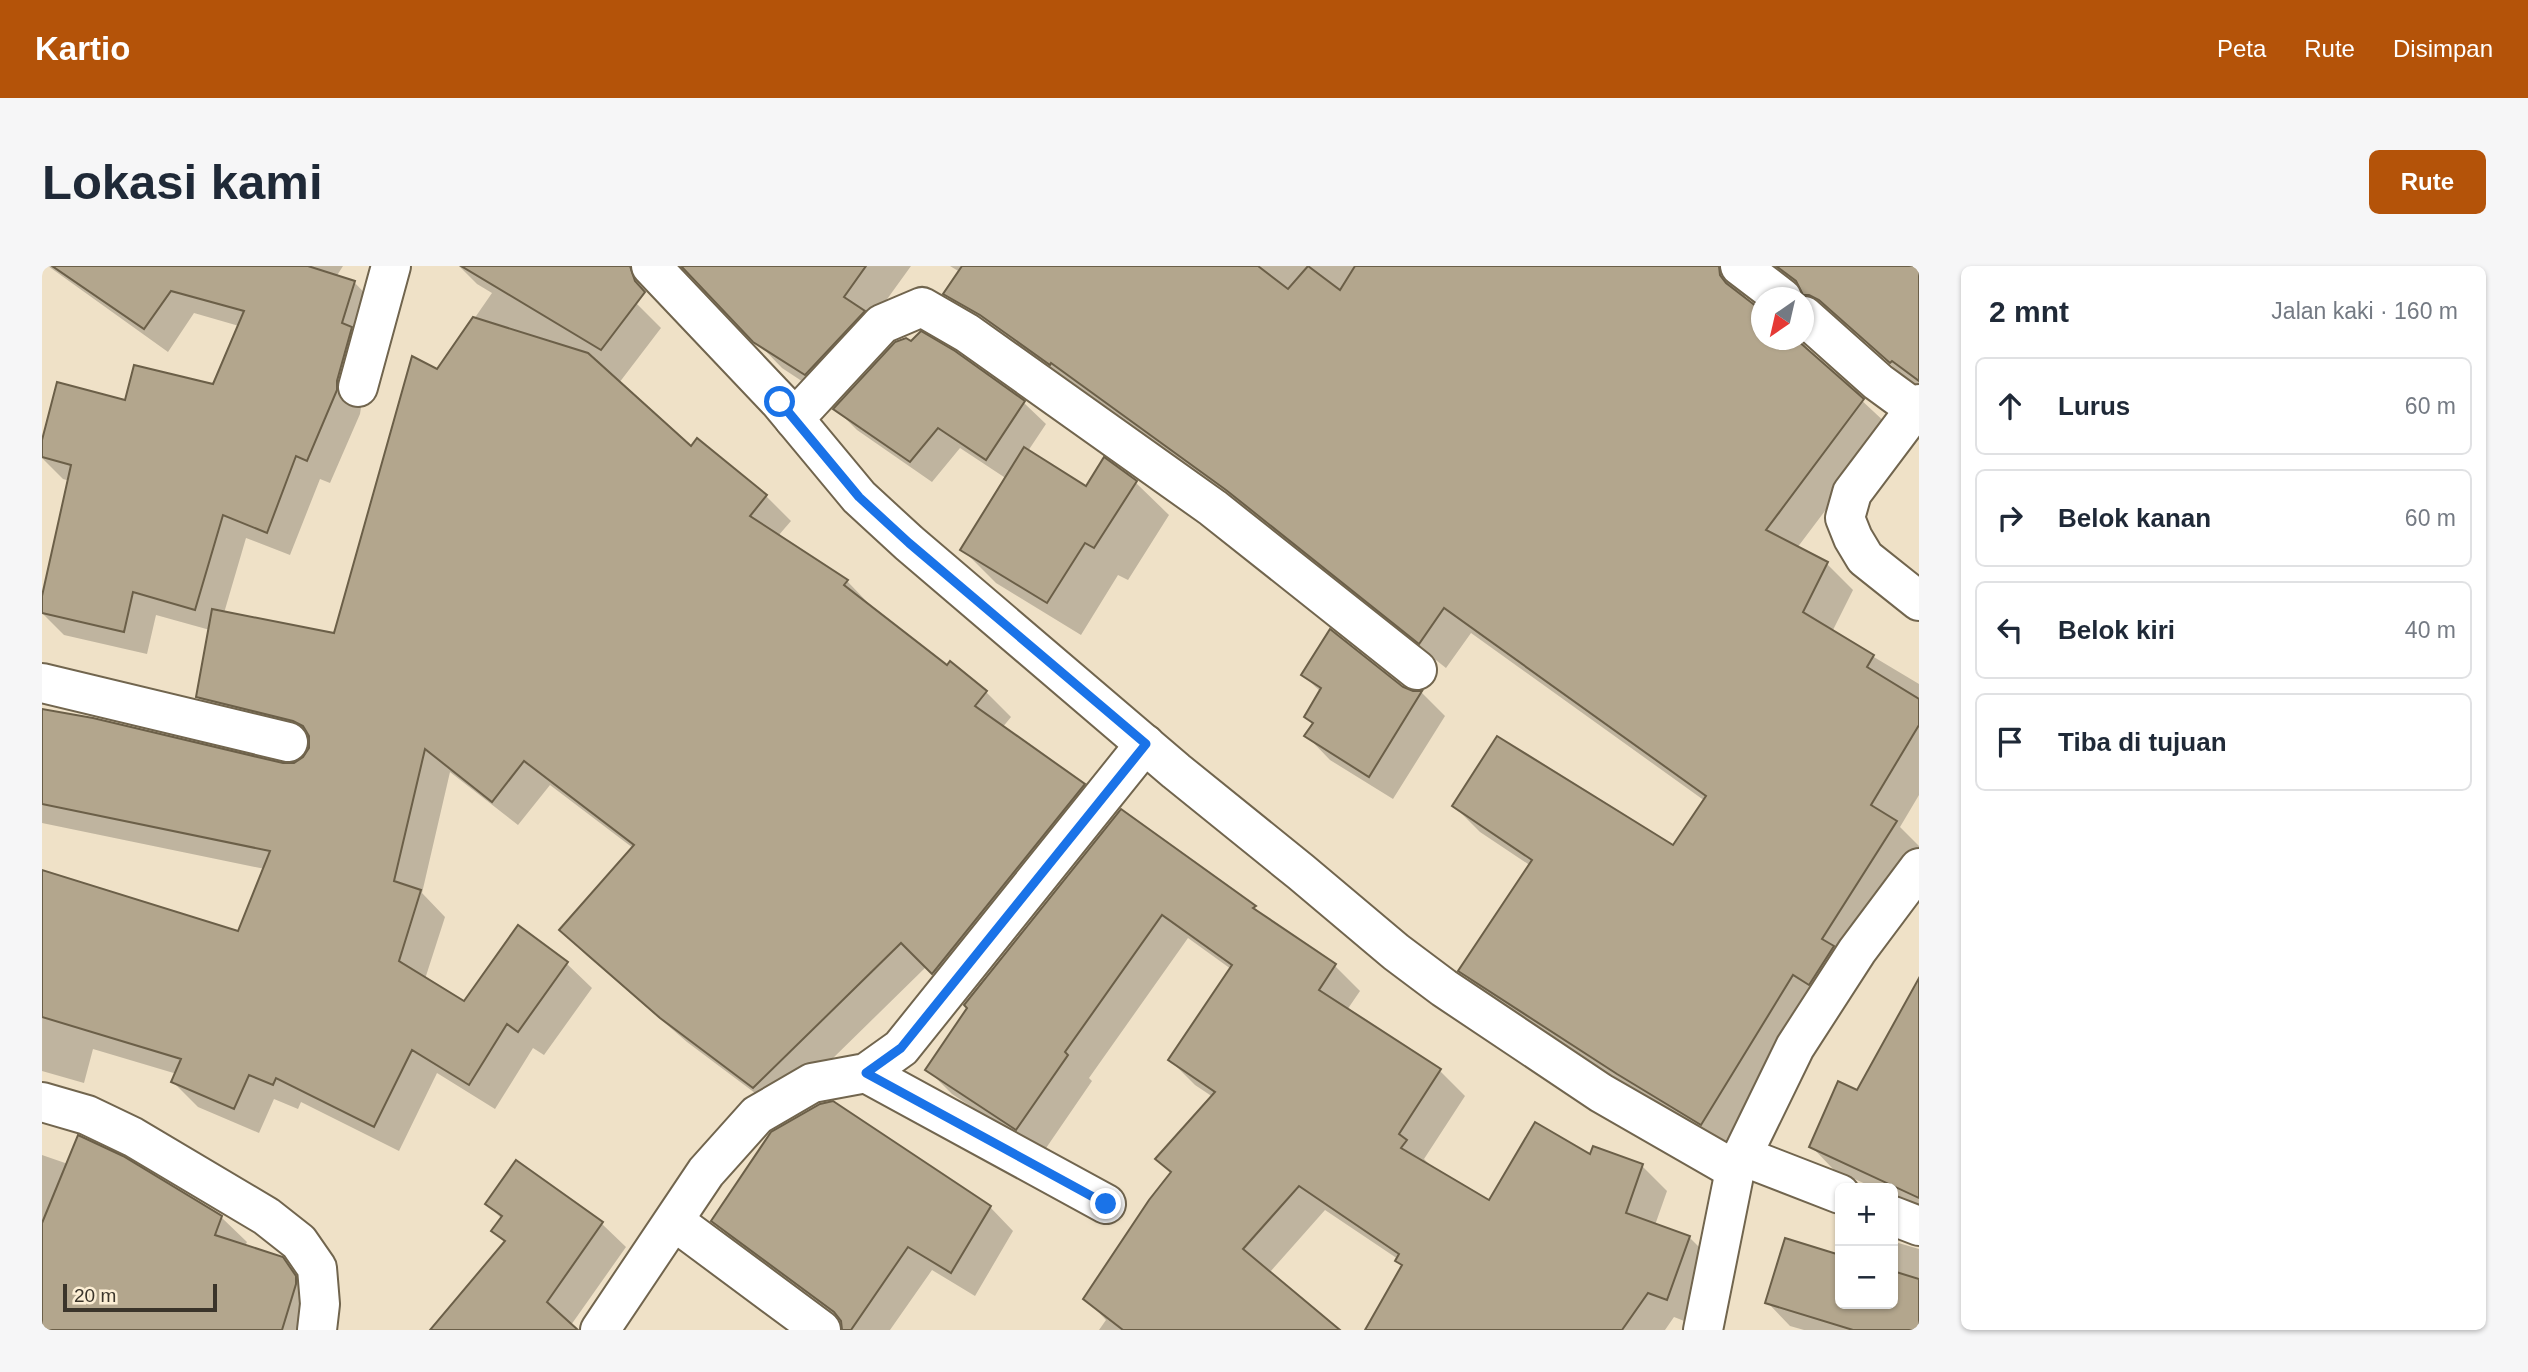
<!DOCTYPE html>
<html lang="id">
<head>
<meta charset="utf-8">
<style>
  body { margin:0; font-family:Helvetica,sans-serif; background:#f6f6f7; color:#1f2937 }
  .controls { position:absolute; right:21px; bottom:21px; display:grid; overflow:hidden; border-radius:10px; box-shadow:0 2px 5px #0004 }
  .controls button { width:63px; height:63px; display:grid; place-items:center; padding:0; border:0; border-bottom:2px solid #e0e1e3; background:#fff; color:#1f2937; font:35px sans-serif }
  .compass { position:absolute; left:1709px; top:21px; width:63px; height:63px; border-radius:50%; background:#fff; box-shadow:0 2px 5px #0004; rotate:214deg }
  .scale { position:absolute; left:21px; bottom:18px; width:154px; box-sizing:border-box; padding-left:7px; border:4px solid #3a342a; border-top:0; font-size:19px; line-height:24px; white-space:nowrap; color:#3a342a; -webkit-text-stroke:5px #fceed4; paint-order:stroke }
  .stop { position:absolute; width:21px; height:21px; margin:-16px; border:5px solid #1a73e8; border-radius:50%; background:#fff }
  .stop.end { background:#1a73e8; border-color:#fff; box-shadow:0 2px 7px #0008 }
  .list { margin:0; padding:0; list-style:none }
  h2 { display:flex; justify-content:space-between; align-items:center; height:91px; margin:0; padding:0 28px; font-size:30px }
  h2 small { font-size:23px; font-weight:400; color:#747a83 }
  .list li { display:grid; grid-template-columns:46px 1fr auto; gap:21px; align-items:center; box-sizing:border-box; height:98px; margin:0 14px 14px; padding:0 14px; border:2px solid #e0e1e3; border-radius:10px }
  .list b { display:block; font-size:26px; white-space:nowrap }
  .list em { font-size:23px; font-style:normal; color:#747a83 }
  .icon { flex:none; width:38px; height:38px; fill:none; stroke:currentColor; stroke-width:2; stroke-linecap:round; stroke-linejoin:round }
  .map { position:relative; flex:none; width:1877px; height:1064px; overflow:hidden; border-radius:10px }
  header { display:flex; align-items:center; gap:42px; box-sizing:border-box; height:98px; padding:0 35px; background:#b45309; color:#fff }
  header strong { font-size:33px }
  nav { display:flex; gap:38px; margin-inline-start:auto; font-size:24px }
  .intro { display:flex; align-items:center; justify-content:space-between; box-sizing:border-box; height:168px; padding:0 42px }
  h1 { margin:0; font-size:49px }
  .button { padding:18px 32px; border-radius:10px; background:#b45309; color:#fff; font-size:24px; font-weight:700 }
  main { display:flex; gap:42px; padding:0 42px }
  aside { flex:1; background:#fff; border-radius:10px; box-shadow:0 2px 5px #0004 }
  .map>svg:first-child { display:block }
</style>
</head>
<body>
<header>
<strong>Kartio</strong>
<nav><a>Peta</a><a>Rute</a><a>Disimpan</a></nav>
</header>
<div class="intro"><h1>Lokasi kami</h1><a class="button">Rute</a></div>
<main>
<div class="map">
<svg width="1877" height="1064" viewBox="0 0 1877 1064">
  <rect width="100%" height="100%" fill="#efe1c7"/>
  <g fill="#0003">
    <polygon points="6,0 301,0 294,11 312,16 335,40 318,148 288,217 278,213 248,289 204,272 182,347 294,369 396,105 450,27 435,18 417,0 545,0 594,37 619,62 577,117 649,182 724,230 749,255 736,270 805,315 829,340 828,342 905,402 944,426 969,451 960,462 1042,519 1067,544 916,731 885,700 737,845 645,776 544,689 520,664 591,582 508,519 476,559 408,506 380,627 403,651 383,713 422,737 525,698 550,722 502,789 491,782 453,843 395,807 357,885 259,836 256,843 232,833 217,867 156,841 131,816 135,808 51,783 42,817 0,805 0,606 197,667 223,603 0,557 0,445 241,499 252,499 263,493 269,482 269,477 181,456 156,431 168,364 114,349 105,388 22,369 0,347 0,338 28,215 21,213 0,192 0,181 84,136 172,120 197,60 152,47 126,86"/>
    <polygon points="628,0 869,0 830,54 790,135 740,102 650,9 642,4 632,4"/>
    <polygon points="908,0 1877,0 1877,120 1875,122 1805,60 1795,54 1789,54 1762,26 1739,8 1702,25 1703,33 1720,46 1720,74 1759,74 1771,89 1847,160 1755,282 1785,298 1811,324 1790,366 1877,418 1877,529 1858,561 1877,580 1877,587 1685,884 1604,834 1445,731 1419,705 1489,600 1438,566 1412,540 1632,582 1663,535 1429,367 1404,402 1212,250 1036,122 1035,124 929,54 903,28 918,6"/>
    <polygon points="912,87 982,137 1004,158 986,185 1044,222 1093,216 1127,249 1086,314 1076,309 1039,369 954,317 921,284 965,213 918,182 890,216 815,164 794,143"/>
    <polygon points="1261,409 1360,423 1371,427 1380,427 1403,450 1351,533 1288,494 1265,470 1272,458 1264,450 1279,426"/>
    <polygon points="1079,545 1212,641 1225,654 1293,700 1318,725 1305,744 1398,805 1423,830 1382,893 1389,900 1447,936 1549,891 1600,900 1625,925 1613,959 1647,971 1672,996 1650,1058 1632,1051 1623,1064 1325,1064 1361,1001 1356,993 1283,944 1227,1007 1295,1064 1057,1064 1064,1054 1043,1032 1130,907 1116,893 1171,831 1153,819 1128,794 1189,703 1146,672 1047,812 1050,815 1000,888 910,828 885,803"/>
    <polygon points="1877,761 1877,952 1854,965 1853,976 1877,983 1877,1064 1762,1064 1748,1060 1725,1036 1744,974 1798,991 1798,1038 1851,1038 1851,922 1825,922 1826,919 1792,904 1769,880"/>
    <polygon points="0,889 179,951 205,976 203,980 238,991 264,1017 273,1064 0,1064"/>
    <polygon points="474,897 560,958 584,981 529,1059 535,1064 390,1064 464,977 451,965 460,953 445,938"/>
    <polygon points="948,941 971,965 933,1030 890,1004 848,1064 802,1064 801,1057 695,978 671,955"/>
  </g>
  <g fill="#b3a68d" stroke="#6b5f48" stroke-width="2">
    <polygon points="10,0 266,0 313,15 300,57 310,61 295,115 295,124 265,195 254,190 225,267 181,249 153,344 91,326 82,366 0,347 0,330 29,199 0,191 0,174 15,116 83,134 92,99 171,118 202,45 129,25 102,63"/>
    <polygon points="419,0 588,0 593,15 603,26 559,84"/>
    <polygon points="639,0 824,0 802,31 823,45 763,109 711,76"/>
    <polygon points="920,0 1216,0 1246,23 1266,0 1298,24 1313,0 1677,0 1678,9 1684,17 1719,44 1719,74 1755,74 1822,133 1724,264 1786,296 1761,346 1832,389 1825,401 1877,433 1877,459 1829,539 1855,555 1780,673 1792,680 1767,719 1751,709 1659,859 1575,808 1416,705 1490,594 1410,540 1455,470 1631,579 1664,530 1402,342 1377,378 1184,224 1009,97 1008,99 938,49 901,28"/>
    <polygon points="1734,0 1877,0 1877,115 1850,95 1848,97 1777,34 1767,29 1761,29 1754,15"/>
    <polygon points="431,51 546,87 649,180 655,172 725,229 708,250 806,314 802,319 905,399 908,395 945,425 933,440 1043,518 890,708 859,677 711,822 618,752 517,664 592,579 482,495 450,536 383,483 352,615 379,624 357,695 422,735 476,659 526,696 476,766 465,758 427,819 370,784 332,861 234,812 231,819 207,809 192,843 129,816 139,793 0,751 0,604 196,665 228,585 0,538 0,443 51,452 241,497 252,497 261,491 267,482 267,470 261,460 251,455 154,431 170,343 292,367 370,90 395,103"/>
    <polygon points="879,65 913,85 983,135 944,194 896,162 868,196 791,143 853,76 864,72 869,75"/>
    <polygon points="982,181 1044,220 1062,191 1095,215 1052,282 1043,277 1005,337 918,284"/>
    <polygon points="1288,363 1361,421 1371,425 1380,425 1327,511 1262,470 1271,457 1262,451 1279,422 1259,409"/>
    <polygon points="1079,543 1214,640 1211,642 1294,698 1277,724 1399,803 1357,868 1365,874 1359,882 1447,934 1493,856 1548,888 1551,880 1601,898 1584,947 1648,970 1625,1034 1606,1027 1580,1064 1323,1064 1360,999 1353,995 1357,988 1257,920 1201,983 1298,1064 1081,1064 1041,1033 1107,934 1129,906 1113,893 1173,826 1126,794 1190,699 1120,649 1023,786 1026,789 974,864 883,804 925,742 922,739"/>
    <polygon points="1877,712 1877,932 1767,881 1796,815 1815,824"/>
    <polygon points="791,835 949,940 909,1007 866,981 809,1064 800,1064 799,1055 792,1046 669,955 729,866 778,838"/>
    <polygon points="36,869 81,890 180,950 173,969 241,991 254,1010 254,1018 240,1064 0,1064 0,957"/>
    <polygon points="474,894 561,956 505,1036 536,1064 388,1064 463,975 449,965 460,950 443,938"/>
    <polygon points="1743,972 1798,989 1798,1038 1851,1038 1851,1005 1877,1013 1877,1064 1811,1064 1723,1037"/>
  </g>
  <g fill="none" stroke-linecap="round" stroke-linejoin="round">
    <g stroke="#71654e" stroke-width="42">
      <g id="street">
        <polyline points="609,0 738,136 817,231 867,277 1134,505 1259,606 1354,686 1402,722 1559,827 1693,904"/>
        <polyline points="1698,0 1740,32"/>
        <polyline points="1762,50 1836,116 1873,143"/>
        <polyline points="316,121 349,0"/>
        <polyline points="1877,138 1810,227 1803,252 1811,272 1823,292 1877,335"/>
        <polyline points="752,153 840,58 880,41 925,67 1171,242 1375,404"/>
        <polyline points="0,417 246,476"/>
        <polyline points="824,807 1064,938"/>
        <polyline points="0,836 45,849 91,871 224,950 257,976 275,1002 278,1038 275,1064"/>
        <polyline points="1700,890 1798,928"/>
        <polyline points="1851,950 1877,960"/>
        <polyline points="632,955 779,1064"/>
        <polyline points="558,1064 664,906 715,849 770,817 824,807 859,782 1103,478"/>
        <polyline points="1661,1064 1693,904 1753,781 1815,685 1877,602"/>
      </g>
    </g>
    <use href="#street" stroke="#fff" stroke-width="38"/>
  </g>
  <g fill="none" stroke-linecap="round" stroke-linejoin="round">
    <polyline stroke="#1a73e8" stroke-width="9" points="738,136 817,231 867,277 1104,478 859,782 824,807 1064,938"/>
  </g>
</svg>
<div class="controls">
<button>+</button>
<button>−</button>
</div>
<svg class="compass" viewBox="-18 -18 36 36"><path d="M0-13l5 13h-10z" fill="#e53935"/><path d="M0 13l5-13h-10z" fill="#747a83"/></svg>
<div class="scale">20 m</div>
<div class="stop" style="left:738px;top:136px"></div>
<div class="stop end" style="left:1064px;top:938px"></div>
</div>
<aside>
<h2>2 mnt<small>Jalan kaki · 160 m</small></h2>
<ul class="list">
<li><svg class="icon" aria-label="ahead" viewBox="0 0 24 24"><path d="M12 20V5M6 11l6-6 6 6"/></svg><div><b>Lurus</b></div><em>60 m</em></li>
<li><svg class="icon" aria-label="right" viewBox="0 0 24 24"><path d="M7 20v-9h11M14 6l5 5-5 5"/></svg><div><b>Belok kanan</b></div><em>60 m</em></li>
<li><svg class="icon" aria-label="left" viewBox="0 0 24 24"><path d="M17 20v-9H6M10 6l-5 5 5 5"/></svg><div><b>Belok kiri</b></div><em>40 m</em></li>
<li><svg class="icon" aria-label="arrive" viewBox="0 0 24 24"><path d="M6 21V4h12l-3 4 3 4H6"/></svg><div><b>Tiba di tujuan</b></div></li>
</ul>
</aside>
</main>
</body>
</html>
